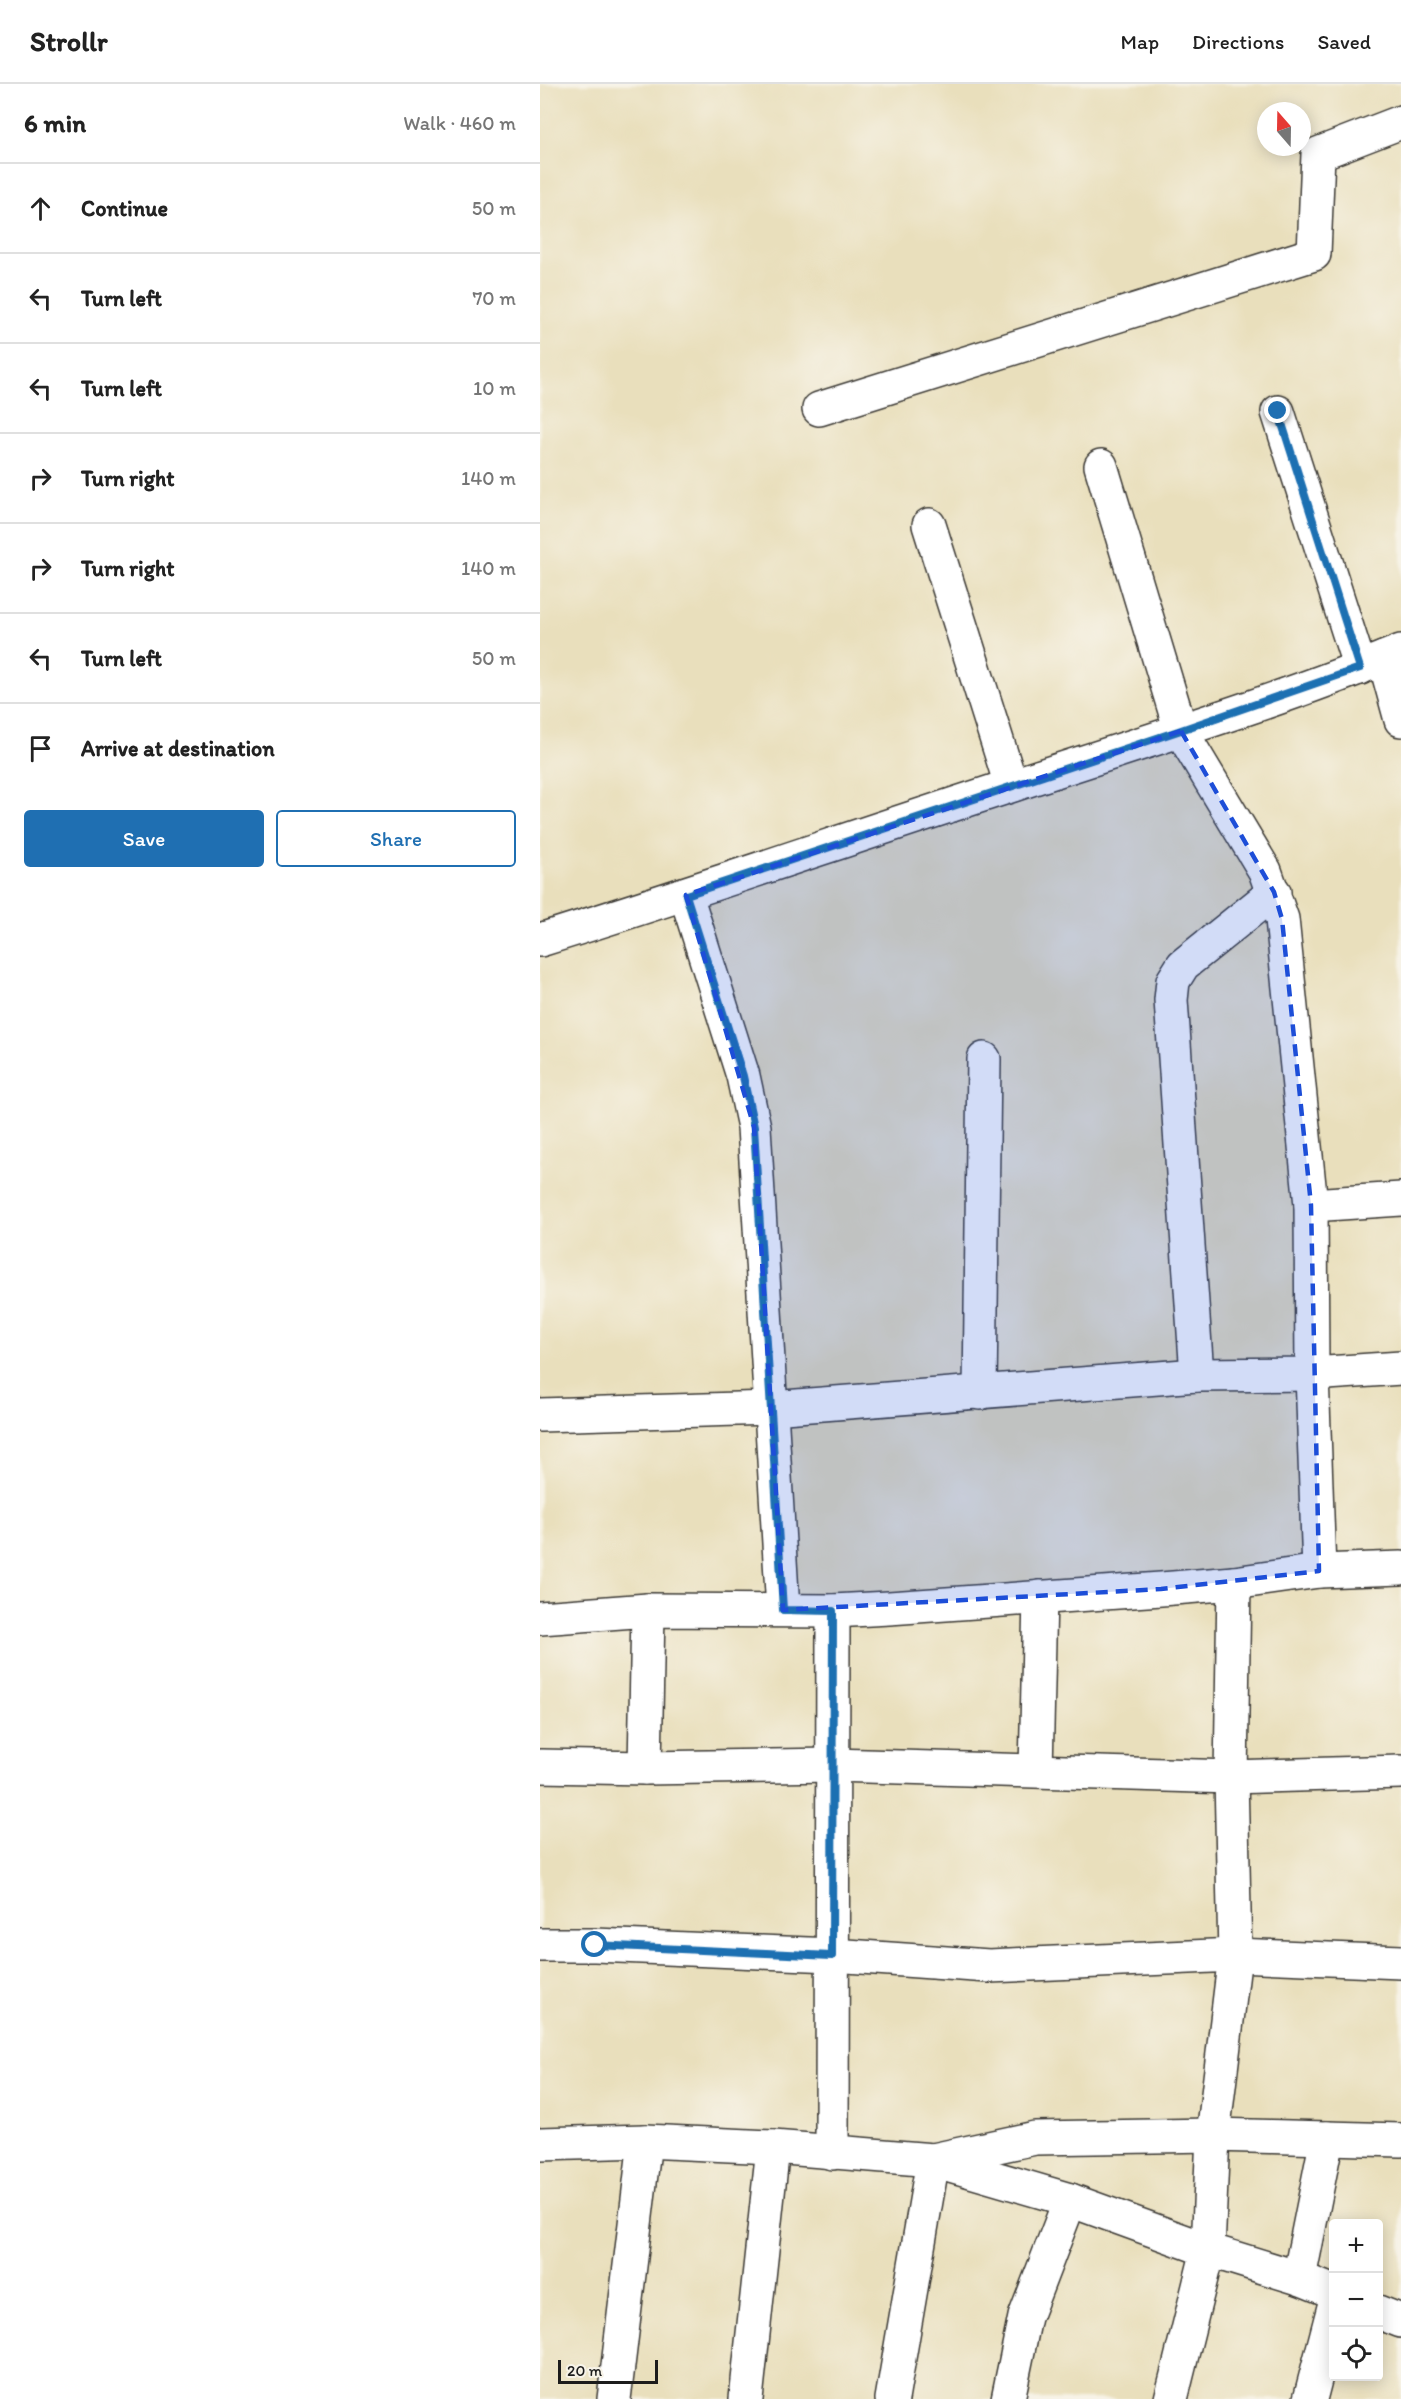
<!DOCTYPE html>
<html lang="en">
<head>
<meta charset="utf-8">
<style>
  body { margin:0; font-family:Itim,sans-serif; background:#f6f6f6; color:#222 }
  .controls { position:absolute; right:18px; bottom:18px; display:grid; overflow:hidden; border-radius:6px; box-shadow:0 3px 15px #0003 }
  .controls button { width:54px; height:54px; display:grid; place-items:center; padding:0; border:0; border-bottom:2px solid #e0e0e0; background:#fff; color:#222; font:30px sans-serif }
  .compass { position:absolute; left:717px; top:18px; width:54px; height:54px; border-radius:50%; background:#fff; box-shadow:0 3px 15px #0003; rotate:340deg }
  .scale { position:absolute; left:18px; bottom:15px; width:100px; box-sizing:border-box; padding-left:6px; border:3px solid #1c1c1c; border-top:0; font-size:16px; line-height:21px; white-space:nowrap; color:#1c1c1c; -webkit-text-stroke:4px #f7f3e8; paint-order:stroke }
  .stop { position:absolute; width:18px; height:18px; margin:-14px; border:4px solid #1f6fb2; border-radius:50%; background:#fff }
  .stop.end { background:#1f6fb2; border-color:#fff; box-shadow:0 2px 6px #0008 }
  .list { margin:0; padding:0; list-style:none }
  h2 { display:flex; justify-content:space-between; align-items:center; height:78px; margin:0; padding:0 24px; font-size:26px }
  h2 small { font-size:20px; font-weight:400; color:#767676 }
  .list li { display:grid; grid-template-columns:39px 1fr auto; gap:18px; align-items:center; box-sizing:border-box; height:90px; padding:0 24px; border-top:2px solid #e0e0e0 }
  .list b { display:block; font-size:22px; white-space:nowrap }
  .list em { font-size:20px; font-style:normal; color:#767676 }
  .actions { display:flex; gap:12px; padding:18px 24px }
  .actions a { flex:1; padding:14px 0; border:2px solid #1f6fb2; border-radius:6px; text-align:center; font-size:21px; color:#1f6fb2 }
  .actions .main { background:#1f6fb2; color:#fff }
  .icon { flex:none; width:33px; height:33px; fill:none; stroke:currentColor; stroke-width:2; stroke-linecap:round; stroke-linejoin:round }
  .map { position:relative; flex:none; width:861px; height:2315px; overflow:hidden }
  header { display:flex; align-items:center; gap:36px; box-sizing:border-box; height:84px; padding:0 30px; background:#fff; border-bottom:2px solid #e0e0e0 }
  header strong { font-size:28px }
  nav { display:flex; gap:33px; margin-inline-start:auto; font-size:21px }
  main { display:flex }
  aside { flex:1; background:#fff }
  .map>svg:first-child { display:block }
</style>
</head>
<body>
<header>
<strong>Strollr</strong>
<nav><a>Map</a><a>Directions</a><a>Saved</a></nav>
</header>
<main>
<aside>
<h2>6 min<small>Walk · 460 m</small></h2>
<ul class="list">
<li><svg class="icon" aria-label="ahead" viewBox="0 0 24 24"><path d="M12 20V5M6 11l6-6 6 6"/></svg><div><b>Continue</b></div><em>50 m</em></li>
<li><svg class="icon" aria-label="left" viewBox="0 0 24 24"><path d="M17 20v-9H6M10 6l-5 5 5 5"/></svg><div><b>Turn left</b></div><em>70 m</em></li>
<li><svg class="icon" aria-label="left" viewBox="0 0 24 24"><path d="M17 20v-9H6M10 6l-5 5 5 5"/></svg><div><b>Turn left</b></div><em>10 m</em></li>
<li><svg class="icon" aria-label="right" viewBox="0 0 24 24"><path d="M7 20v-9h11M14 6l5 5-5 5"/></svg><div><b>Turn right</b></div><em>140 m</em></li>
<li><svg class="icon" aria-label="right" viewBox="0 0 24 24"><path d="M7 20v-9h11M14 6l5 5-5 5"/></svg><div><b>Turn right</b></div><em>140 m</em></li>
<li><svg class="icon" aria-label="left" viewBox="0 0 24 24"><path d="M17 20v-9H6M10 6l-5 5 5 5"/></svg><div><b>Turn left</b></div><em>50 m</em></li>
<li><svg class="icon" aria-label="arrive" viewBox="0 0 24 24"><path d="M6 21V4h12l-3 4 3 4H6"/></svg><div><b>Arrive at destination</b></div></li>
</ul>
<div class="actions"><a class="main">Save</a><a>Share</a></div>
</aside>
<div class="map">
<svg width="861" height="2315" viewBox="0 0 861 2315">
  <rect width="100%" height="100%" fill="#f7f3e8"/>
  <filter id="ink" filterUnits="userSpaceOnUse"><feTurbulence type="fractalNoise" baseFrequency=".0167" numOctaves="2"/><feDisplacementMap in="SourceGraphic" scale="12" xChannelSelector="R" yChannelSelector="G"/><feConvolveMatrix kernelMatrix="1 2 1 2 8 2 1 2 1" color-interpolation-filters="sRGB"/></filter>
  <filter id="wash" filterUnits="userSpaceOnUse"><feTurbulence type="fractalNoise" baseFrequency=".008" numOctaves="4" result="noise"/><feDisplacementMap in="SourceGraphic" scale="24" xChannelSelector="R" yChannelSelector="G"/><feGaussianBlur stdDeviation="1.35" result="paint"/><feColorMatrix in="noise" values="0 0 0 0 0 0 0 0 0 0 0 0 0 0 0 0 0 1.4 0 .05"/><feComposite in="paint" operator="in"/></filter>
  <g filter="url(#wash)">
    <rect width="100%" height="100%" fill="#e9dfbc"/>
  </g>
  <g filter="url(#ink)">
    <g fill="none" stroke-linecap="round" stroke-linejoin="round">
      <g stroke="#3b3934" stroke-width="36">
        <g id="minor">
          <polyline points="279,325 774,170 778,70 861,38"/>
          <polyline points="738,328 820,584"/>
          <polyline points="561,382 641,647 725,787 742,835 771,1121 772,1290 779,1487"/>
          <polyline points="389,441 471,701"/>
          <polyline points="844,574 861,636"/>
          <polyline points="146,811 203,992 214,1043 243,1526"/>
          <path d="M0 856C158 807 315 752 473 701 603 658 735 619 861 567"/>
          <polyline points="771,1121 861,1115"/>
          <polyline points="657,1291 631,916 633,897 643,881 734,808"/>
          <polyline points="440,1309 444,975"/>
          <polyline points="0,1331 231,1324 657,1291 772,1290 861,1284"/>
          <polyline points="0,1534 108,1526 293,1527 349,1524 621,1505 694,1499 779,1487 861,1484"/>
          <polyline points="0,1682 105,1684 293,1681 691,1693 861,1688"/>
          <polyline points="105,1684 108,1526"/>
          <polyline points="496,1686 500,1513"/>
          <polyline points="0,1861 55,1861 293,1871 449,1882 695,1871 861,1878"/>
          <polyline points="0,2060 105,2057 233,2063 393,2076 530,2116 668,2166 759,2194 794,2208"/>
          <polyline points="292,2069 293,1527"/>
          <polyline points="759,2194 787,2054"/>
          <polyline points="838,2228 861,2237"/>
          <polyline points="74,2315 105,2057"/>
          <polyline points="206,2315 233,2063"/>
          <polyline points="352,2315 393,2076 495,2054 673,2051 861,2056"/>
          <polyline points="468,2315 485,2233 530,2116"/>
          <polyline points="631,2315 668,2166 673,2051 695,1871 691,1693 694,1499"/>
          <polyline points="770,2315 794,2223"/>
        </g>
      </g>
      <use href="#minor" stroke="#fff" stroke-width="33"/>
    </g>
  </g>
  <g fill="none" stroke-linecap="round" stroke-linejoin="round" filter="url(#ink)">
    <polyline stroke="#1f6fb2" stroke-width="8" points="55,1861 292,1872 293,1527 243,1526 214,1043 203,992 146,811 641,646 820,584 738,327"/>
  </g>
  <path fill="#1d4ed8" fill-opacity="0.2" stroke="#1d4ed8" stroke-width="4.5" stroke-dasharray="12 8" stroke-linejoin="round" d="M641 647 734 808 742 835 771 1121 779 1487 621 1505 243 1526 214 1043 146 811Z"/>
</svg>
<div class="controls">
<button>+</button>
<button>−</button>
<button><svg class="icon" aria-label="locate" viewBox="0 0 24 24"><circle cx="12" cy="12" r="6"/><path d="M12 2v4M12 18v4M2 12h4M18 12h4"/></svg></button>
</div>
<svg class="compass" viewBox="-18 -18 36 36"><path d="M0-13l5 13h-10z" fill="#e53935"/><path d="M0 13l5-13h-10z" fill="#767676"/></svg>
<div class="scale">20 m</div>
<div class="stop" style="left:55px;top:1861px"></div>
<div class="stop end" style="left:738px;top:327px"></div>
</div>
</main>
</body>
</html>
